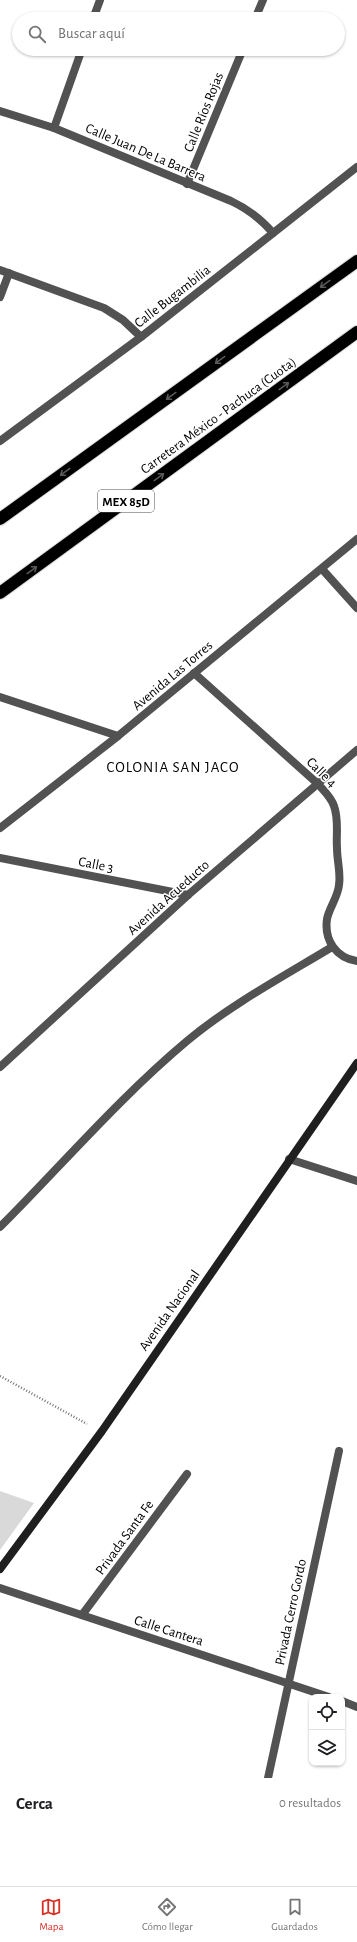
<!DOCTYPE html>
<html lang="es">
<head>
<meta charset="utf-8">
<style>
  body { margin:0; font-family:"Alegreya Sans",sans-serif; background:#f2f2f2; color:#202124 }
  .controls { position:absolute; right:12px; bottom:12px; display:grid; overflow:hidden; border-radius:8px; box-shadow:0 1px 3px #0004 }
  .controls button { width:36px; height:36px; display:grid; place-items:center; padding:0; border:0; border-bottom:1px solid #e0e0e0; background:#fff; color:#202124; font:20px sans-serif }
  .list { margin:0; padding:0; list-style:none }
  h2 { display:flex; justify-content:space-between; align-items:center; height:52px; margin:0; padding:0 16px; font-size:17px }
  h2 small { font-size:13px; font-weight:400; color:#757577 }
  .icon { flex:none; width:22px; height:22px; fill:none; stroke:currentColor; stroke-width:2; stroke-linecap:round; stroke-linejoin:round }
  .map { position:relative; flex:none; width:357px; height:1778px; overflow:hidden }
  .search { position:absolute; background:#fff; box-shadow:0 1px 3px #0004; left:12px; right:12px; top:12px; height:44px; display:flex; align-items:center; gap:10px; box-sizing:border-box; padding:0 14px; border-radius:22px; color:#757577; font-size:15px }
  .sheet { height:108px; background:#fff }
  nav { display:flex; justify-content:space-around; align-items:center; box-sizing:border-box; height:56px; border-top:1px solid #e0e0e0; background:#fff; font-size:11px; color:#757577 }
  nav a { display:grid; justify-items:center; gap:2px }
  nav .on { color:#d93025 }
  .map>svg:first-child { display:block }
</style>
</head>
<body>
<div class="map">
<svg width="357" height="1778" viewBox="0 0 357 1778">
  <rect width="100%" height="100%" fill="#fff"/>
  <polygon fill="#d9d9d9" points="0,1491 34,1503 0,1550"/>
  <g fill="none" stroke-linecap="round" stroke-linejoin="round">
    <g stroke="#dbdbdb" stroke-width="14">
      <g id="motorway">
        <polyline points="0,519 357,261"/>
        <polyline points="0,593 357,332"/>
      </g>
    </g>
    <polyline stroke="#747474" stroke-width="2.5" stroke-dasharray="1 2" stroke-linecap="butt" points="0,1376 87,1424"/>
    <g stroke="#525252" stroke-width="8">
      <polyline points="93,19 100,0"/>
      <polyline points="255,19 263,0"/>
      <path d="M0 111 54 128 231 201C248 209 260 218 273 233"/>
      <polyline points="54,128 82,49"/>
      <polyline points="187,184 243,49"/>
      <polyline points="0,270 104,308 123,320 141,337"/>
      <polyline points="0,297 9,273"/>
      <polyline points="322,569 357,608"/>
      <path d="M194 673 318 784C324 791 331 797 334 806 339 819 336 835 337 848 337 861 341 873 339 885 338 897 329 908 327 919 324 940 336 958 357 961"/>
      <polyline points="0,697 118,736"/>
      <polyline points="0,828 118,736 357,539"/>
      <polyline points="0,858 188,895"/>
      <polyline points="0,1067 188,895 357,750"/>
      <polyline points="289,1159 357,1181"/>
      <path d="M0 1227C62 1165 119 1098 187 1041 230 1005 284 976 332 947"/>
      <polyline points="0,1588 329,1697"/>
      <polyline points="82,1615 187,1474"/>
      <polyline points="342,1701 357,1707"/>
      <polyline points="268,1778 339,1451"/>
    </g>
    <polyline stroke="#525252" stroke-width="8" points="0,441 141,337 357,167"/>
    <polyline stroke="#1f1f1f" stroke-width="8" points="0,1569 102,1431 357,1063"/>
    <use href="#motorway" stroke="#000" stroke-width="12"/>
  </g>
  <defs><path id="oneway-shaft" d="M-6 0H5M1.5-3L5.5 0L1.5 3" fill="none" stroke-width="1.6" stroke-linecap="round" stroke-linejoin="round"/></defs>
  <g stroke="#595959">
    <use href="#oneway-shaft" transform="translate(325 284) rotate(144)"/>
    <use href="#oneway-shaft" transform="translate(220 360) rotate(144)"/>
    <use href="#oneway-shaft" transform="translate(284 386) rotate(-36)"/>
    <use href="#oneway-shaft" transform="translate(171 396) rotate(144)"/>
    <use href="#oneway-shaft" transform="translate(65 472) rotate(144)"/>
    <use href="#oneway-shaft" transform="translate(159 477) rotate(-36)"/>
    <use href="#oneway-shaft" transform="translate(32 570) rotate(-36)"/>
  </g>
  <g text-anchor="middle" stroke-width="3" stroke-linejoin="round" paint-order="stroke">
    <rect fill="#fff" stroke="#4c4c4c" stroke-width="1" x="98" y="490" width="56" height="22" rx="3"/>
    <g font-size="13" font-weight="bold" fill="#000">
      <text x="126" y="506">MEX 85D</text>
    </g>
    <g font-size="14" fill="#000" stroke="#fff">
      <text transform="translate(203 112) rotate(-68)" y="5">Calle Ríos Rojas</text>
      <text transform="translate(146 152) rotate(23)" y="5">Calle Juan De La Barrera</text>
      <text transform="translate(172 296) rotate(-38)" y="5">Calle Bugambilia</text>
      <text transform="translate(218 415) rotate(-36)" y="5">Carretera México - Pachuca (Cuota)</text>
      <text transform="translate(172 675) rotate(-40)" y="5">Avenida Las Torres</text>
      <text transform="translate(322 772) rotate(45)" y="5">Calle 4</text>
      <text transform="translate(96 864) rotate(11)" y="5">Calle 3</text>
      <text transform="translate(168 897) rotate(-42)" y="5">Avenida Acueducto</text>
      <text transform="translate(169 1310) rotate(-55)" y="5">Avenida Nacional</text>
      <text transform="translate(124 1537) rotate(-54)" y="5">Privada Santa Fe</text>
      <text transform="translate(290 1612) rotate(-78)" y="5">Privada Cerro Gordo</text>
      <text transform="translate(169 1630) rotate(18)" y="5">Calle Cantera</text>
    </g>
    <g font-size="15" letter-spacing="1" fill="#000" stroke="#fff">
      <text x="173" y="772">COLONIA SAN JACO</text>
    </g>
  </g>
</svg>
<div class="controls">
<button><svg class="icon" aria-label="locate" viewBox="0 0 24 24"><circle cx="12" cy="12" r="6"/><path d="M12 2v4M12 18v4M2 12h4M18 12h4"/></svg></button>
<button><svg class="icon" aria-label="layers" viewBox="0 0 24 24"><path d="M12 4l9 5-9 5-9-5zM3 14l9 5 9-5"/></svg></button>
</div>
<div class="search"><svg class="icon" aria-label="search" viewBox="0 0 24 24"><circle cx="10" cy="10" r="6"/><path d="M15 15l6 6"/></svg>Buscar aquí</div>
</div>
<section class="sheet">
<h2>Cerca<small>0 resultados</small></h2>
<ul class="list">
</ul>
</section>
<nav>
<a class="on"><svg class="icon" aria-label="map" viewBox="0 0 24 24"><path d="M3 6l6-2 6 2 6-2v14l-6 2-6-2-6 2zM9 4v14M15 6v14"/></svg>Mapa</a>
<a><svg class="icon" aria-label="directions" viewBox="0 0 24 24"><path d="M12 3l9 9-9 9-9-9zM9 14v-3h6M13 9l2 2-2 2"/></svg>Cómo llegar</a>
<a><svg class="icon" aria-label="saved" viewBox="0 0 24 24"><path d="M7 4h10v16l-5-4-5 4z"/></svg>Guardados</a>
</nav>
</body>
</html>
